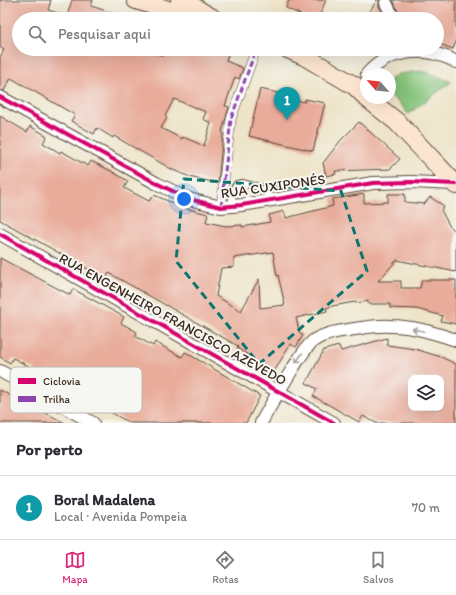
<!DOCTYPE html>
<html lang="pt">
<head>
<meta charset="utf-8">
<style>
  body { margin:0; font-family:Itim,sans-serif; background:#f2f2f3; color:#2b2b33 }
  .controls { position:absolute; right:12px; bottom:12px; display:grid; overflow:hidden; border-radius:8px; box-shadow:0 4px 16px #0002 }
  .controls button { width:36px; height:36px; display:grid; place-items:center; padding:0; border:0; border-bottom:1px solid #e1e1e2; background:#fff; color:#2b2b33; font:20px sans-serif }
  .compass { position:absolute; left:360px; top:68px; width:36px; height:36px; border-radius:50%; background:#fff; box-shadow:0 4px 16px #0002; rotate:298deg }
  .you { position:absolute; left:184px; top:199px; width:14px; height:14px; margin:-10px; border:3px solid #fff; border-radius:50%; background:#1a73e8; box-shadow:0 0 0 6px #1a73e833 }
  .badge { display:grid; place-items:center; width:26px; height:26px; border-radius:50%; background:#db2777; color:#fff; font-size:13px; font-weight:700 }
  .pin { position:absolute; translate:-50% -33px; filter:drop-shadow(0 1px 2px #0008) }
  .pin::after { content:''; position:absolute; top:21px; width:14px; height:12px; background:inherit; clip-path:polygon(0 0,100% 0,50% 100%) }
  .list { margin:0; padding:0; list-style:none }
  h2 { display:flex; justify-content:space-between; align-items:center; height:52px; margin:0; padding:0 16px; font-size:17px }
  h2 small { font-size:13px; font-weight:400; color:#7c7c81 }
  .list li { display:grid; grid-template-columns:26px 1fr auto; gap:12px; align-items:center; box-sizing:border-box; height:64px; padding:0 16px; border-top:1px solid #e1e1e2 }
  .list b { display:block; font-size:15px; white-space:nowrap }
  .list p { margin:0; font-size:13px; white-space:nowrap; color:#7c7c81 }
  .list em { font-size:13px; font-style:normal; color:#7c7c81 }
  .icon { flex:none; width:22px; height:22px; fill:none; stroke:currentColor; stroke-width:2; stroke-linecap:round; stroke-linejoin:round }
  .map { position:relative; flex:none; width:456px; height:423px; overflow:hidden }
  .search { position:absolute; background:#fff; box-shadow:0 4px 16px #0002; left:12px; right:12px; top:12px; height:44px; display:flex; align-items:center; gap:10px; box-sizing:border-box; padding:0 14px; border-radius:22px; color:#7c7c81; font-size:15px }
  .sheet { height:116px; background:#fff }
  nav { display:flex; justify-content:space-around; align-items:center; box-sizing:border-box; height:56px; border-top:1px solid #e1e1e2; background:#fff; font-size:11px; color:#7c7c81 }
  nav a { display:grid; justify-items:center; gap:2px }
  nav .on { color:#db2777 }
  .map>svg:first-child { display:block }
</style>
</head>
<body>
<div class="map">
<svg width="456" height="423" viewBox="0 0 456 423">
  <rect width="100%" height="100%" fill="#f6f6f2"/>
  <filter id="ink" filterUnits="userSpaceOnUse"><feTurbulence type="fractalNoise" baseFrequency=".025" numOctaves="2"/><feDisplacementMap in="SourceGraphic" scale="8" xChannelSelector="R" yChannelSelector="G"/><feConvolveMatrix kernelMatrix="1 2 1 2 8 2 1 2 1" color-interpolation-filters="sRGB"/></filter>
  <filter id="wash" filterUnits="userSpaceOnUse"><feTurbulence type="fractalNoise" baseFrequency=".012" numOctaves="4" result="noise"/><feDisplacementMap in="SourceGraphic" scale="16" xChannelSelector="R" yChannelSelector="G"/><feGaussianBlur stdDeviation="0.9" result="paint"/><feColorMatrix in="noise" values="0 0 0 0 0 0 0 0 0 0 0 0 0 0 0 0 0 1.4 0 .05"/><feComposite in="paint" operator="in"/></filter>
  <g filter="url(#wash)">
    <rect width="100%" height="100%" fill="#eee4c9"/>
    <polygon fill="#87c47b" stroke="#61774c" points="420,71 430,73 451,82 408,114 401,105 390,95 390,80 398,74"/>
    <g id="blocks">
      <g fill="#e9ac9a" fill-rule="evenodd">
        <path d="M0 0H51L48 10 67 16 72 0H93L91 6 125 17V19H26L19 17V49H142L164 56 167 49H219L229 52 226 61 243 68 239 79 235 77 225 106 229 107 222 132 223 133 218 183 193 178 173 170 114 136 113 138 97 128 94 134 71 121 75 115 11 78 4 91 0 90V57L4 50 0 47ZM174 99 206 112 203 119 211 123 204 146 183 137 182 139 161 128 167 118 165 116Z"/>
        <polygon points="289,0 326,0 318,19 310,19 286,8"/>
        <polygon points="377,0 379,0 379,6 386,19 365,19"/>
        <polygon points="393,0 456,0 456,42 453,49 437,43 437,19 401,19"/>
        <polygon points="260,89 278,93 277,96 305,102 305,99 325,103 313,151 249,136"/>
        <path d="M0 116 27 132 30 126 47 136 43 143 60 153 61 151 88 166 91 161 111 171 128 181 124 188 149 201 154 195 184 208 208 214 206 222 226 226 242 225V227L270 222 269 215 284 211 286 218 333 206 332 199 364 194V203L388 202V194H405V202L424 204 430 197 444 206 441 210 450 227 456 233V272L397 260 378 281H401V288H420L422 280H456V324L441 321 443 316 417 309 390 308V304H368V301L356 303 355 302 332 306 326 308 327 311 296 318 300 334 303 335 296 347 290 344 274 372 249 358 250 356 237 348 238 346 109 273 106 279 0 220ZM273 252 277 276 278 275 285 305 260 308 259 279 241 311 216 296 221 268 234 267V258Z"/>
        <polygon points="359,122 400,159 390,169 335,171 336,174 326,176 323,163 341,140"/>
        <polygon points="0,258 70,295 73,289 124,317 121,323 137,332 135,336 153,346 155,342 180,356 182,357 185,352 260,396 246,423 130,423 55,381 52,386 33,376 36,370 13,358 10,363 0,357"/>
        <path d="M387 338V345L415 349 441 357 456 364V423H376L363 416 359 422 313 396 317 389 306 383 324 350 339 346 341 351ZM411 378H441V408H411Z"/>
        <polygon points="0,390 41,412 42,411 65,423 0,423"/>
      </g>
    </g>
  </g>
  <g filter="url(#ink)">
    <use href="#blocks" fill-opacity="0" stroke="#564638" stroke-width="1"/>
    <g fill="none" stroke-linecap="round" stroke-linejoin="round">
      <g stroke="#564638" stroke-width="8">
        <polyline id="service" points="231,206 234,188 237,184 242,183 263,188 271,199"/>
      </g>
      <g stroke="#564638" stroke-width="10">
        <polyline id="pedestrian" points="221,207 231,119 256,49"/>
      </g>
      <g stroke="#564638" stroke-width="14">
        <g id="minor">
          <polyline points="386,3 394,19"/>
          <path d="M367 74C389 49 427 45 456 62"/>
          <polyline points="0,97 156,183 189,199 221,207 242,205 373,183 411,182 455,184"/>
          <polyline points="0,234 334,423"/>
          <polyline points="0,371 93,423"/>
          <path d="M261 423C271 404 282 386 293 368 299 359 305 348 313 341 323 334 336 332 348 330 362 328 376 325 390 326 413 326 435 333 456 340"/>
        </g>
      </g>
      <g stroke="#564638" stroke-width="20">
        <g id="secondary">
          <polyline points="136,0 181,14 211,17"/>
          <polyline points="180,0 186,2 205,14"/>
          <polyline points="288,49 304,56 355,86 366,97"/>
          <polyline points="367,98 397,122 456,185"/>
        </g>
      </g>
      <use href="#service" stroke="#fff" stroke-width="6"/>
      <use href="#pedestrian" stroke="#fff" stroke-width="9"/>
      <use href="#minor" stroke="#fff" stroke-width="12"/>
      <use href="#secondary" stroke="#fce5d0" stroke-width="18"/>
      <polyline stroke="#8e44ad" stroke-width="3" stroke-dasharray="6 3" stroke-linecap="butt" points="221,207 231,119 256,49"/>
      <g stroke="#f6f6f2" stroke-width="6">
        <g id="cycleway">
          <polyline points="0,97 156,183 189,199 221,207 242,205 373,183 411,182 455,184"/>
          <polyline points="0,234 334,423"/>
        </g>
      </g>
      <use href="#cycleway" stroke="#d6006c" stroke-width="4"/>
    </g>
    <defs><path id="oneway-shaft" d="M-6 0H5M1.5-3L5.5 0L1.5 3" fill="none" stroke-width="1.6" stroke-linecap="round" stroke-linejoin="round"/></defs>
    <g stroke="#a79f9a">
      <use href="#oneway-shaft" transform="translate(418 330) rotate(-168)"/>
      <use href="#oneway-shaft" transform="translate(299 358) rotate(123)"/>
    </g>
  </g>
  <path fill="none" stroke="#0f766e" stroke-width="3" stroke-dasharray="8 5" stroke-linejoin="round" d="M184 179 341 191 367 271 259 364 176 261Z"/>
  <g text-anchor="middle" stroke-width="4" stroke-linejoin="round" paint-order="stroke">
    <g font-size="14" fill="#3b2a1e" stroke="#f6f6f2">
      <text transform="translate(273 186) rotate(-8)" y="5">RUA CUXIPONÉS</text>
      <text transform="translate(173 319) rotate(29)" y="5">RUA ENGENHEIRO FRANCISCO AZEVEDO</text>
    </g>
  </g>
  <rect x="10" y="367" width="132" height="46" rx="6" fill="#f6f6f2" stroke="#beb9b2" stroke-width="1"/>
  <rect x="18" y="378" width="18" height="6" fill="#d6006c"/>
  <rect x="18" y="396" width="18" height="6" fill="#8e44ad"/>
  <g font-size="11" fill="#3b2a1e">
    <text x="43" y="385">Ciclovia</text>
    <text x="43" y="403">Trilha</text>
  </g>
</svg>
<div class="controls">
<button><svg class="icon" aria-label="layers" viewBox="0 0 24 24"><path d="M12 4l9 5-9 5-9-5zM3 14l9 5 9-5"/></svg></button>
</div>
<svg class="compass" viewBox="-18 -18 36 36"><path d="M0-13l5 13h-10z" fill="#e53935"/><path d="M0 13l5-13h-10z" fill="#7c7c81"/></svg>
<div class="you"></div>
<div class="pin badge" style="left:287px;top:120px;background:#0f9aa8">1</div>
<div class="search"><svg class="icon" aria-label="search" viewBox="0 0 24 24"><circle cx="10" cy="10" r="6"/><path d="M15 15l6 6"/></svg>Pesquisar aqui</div>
</div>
<section class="sheet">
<h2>Por perto<small></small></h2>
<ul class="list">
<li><span class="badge" style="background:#0f9aa8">1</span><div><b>Boral Madalena</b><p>Local · Avenida Pompeia</p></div><em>70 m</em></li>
</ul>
</section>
<nav>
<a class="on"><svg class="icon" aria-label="map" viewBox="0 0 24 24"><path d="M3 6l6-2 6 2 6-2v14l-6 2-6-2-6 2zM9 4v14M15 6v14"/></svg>Mapa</a>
<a><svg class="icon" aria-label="directions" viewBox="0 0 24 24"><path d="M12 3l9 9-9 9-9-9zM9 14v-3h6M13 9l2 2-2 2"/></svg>Rotas</a>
<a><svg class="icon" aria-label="saved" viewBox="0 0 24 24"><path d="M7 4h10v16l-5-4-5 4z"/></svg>Salvos</a>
</nav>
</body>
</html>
